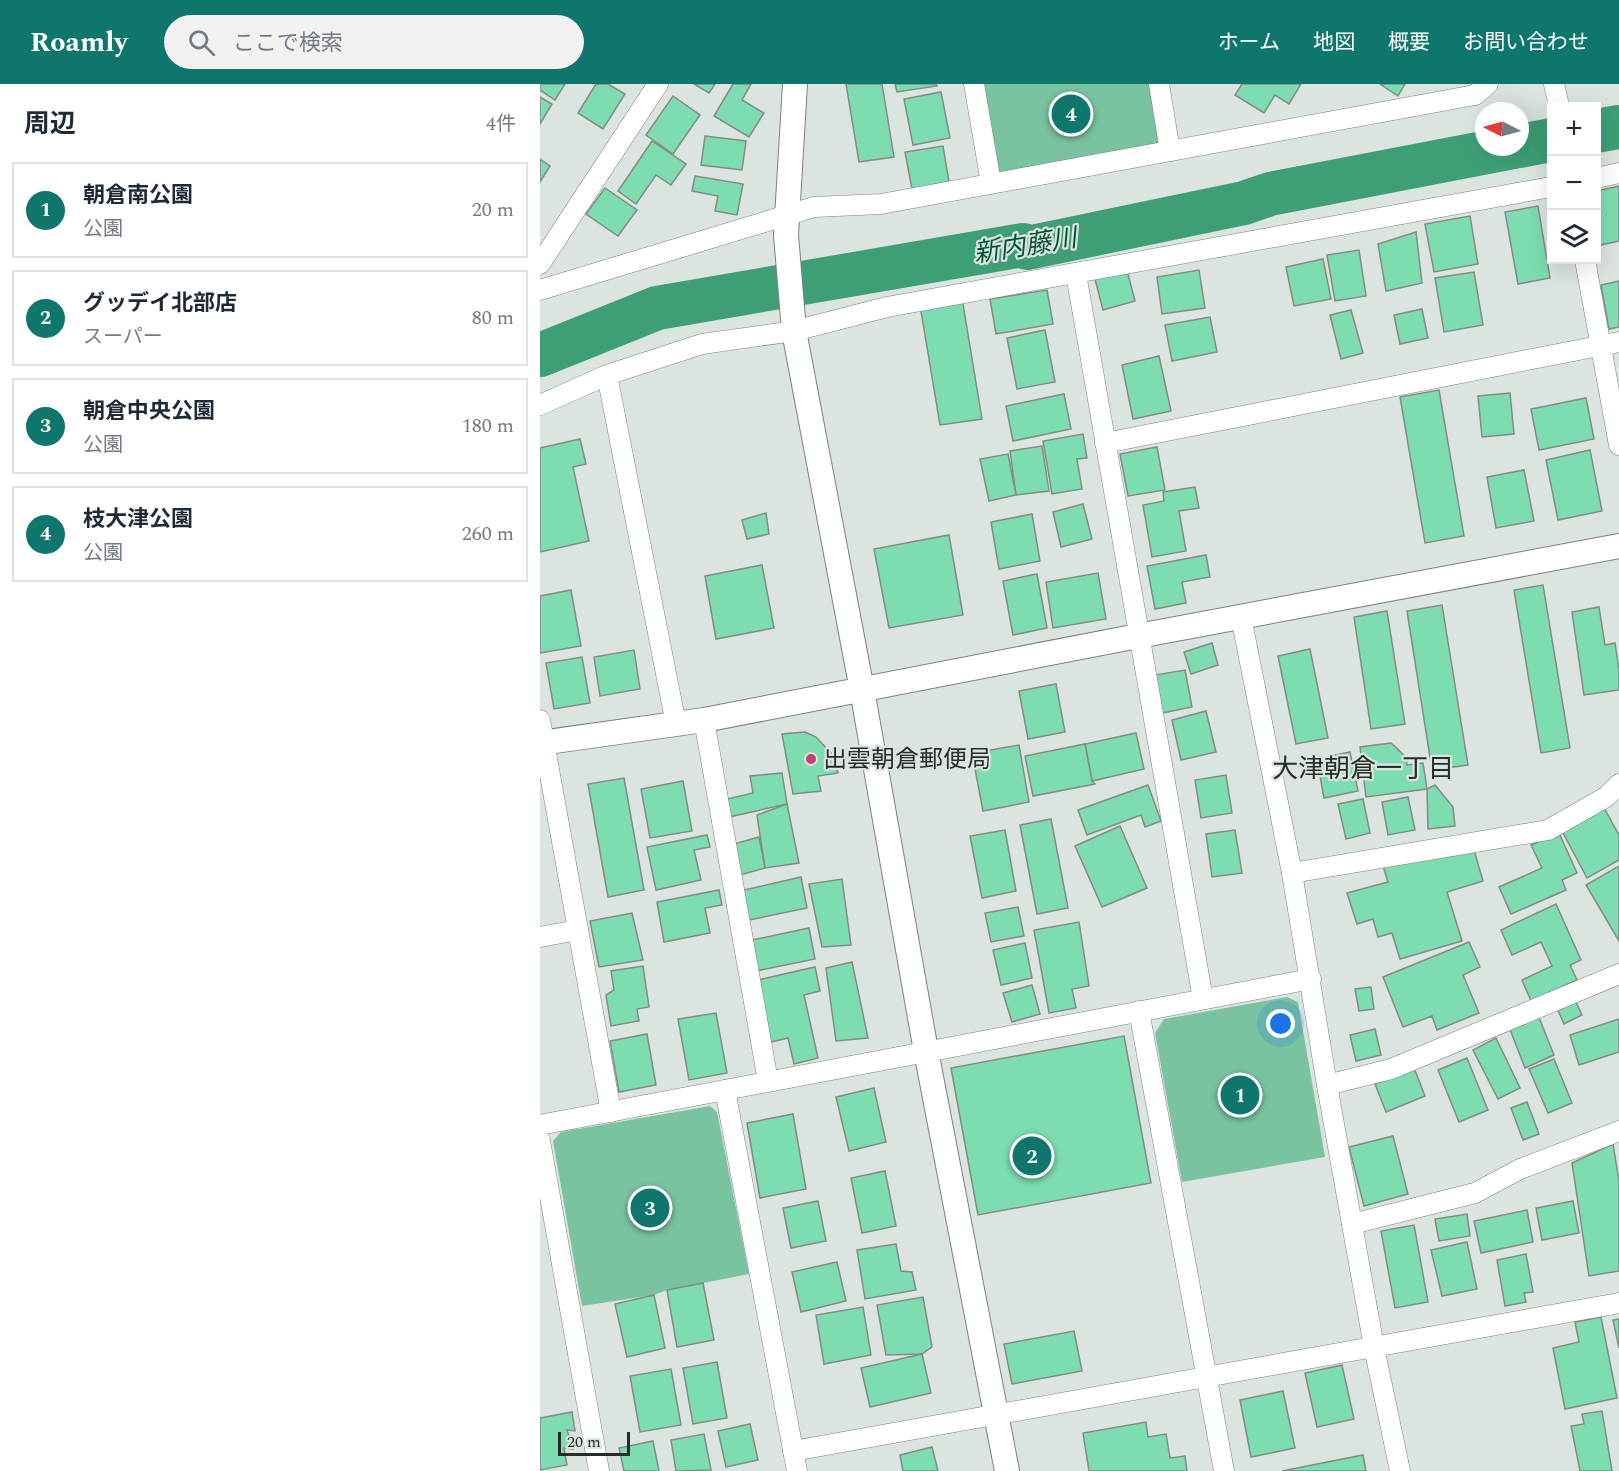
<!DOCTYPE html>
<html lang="ja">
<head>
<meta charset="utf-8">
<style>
  body { margin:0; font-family:Spectral,"Noto Sans JP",serif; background:#f2f2f3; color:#1f2937 }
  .controls { position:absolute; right:18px; top:18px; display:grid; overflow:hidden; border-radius:0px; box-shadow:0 6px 24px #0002 }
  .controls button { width:54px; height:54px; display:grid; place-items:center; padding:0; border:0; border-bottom:2px solid #e0e1e3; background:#fff; color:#1f2937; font:30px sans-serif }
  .compass { position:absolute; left:935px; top:18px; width:54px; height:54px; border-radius:50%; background:#fff; box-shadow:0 6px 24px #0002; rotate:276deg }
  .scale { position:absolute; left:18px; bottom:15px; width:72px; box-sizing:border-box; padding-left:6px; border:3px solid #282b29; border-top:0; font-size:16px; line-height:21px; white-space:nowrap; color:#282b29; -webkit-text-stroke:4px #dce4e0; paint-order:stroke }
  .you { position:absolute; left:741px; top:940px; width:21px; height:21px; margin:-15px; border:4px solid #fff; border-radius:50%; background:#1a73e8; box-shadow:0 0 0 9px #1a73e833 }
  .badge { display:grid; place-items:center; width:39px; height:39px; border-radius:50%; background:#0f766e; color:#fff; font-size:20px; font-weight:700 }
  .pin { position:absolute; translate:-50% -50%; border:3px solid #fff; box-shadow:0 2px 6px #0006 }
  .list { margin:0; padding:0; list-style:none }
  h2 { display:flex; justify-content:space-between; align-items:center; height:78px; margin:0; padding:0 24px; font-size:26px }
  h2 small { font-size:20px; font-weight:400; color:#747a83 }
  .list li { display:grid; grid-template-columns:39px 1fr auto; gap:18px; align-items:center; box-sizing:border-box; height:96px; margin:0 12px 12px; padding:0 12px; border:2px solid #e0e1e3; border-radius:0px }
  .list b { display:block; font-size:22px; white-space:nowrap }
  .list p { margin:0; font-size:20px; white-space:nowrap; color:#747a83 }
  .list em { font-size:20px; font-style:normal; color:#747a83 }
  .icon { flex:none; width:33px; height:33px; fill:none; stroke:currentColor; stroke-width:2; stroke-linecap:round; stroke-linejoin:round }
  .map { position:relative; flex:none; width:1079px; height:1387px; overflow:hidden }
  header { display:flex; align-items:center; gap:36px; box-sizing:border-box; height:84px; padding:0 30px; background:#0f766e; color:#fff }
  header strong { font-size:28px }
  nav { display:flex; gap:33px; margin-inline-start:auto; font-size:21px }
  .search { width:420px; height:54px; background:#f2f2f3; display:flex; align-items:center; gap:15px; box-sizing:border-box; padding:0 21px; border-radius:33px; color:#747a83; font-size:22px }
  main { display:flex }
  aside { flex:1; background:#fff }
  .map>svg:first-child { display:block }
</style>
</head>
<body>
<header>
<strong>Roamly</strong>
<div class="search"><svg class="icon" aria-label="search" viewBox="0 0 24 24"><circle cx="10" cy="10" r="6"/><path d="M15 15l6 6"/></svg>ここで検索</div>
<nav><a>ホーム</a><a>地図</a><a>概要</a><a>お問い合わせ</a></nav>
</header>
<main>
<aside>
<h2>周辺<small>4件</small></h2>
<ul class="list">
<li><span class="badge">1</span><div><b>朝倉南公園</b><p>公園</p></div><em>20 m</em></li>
<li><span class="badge">2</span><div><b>グッデイ北部店</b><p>スーパー</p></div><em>80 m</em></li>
<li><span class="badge">3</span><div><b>朝倉中央公園</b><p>公園</p></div><em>180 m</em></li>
<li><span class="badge">4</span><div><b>枝大津公園</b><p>公園</p></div><em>260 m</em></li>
</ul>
</aside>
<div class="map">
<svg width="1079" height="1387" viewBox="0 0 1079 1387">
  <rect width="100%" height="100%" fill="#dce4e0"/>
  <g fill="#7ac3a0">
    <polygon points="440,0 612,0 622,60 457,92"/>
    <polygon points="747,913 758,918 785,1073 642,1098 615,949 624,935"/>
    <polygon points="170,1022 177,1028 209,1190 127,1206 114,1211 42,1222 13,1057 21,1048"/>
  </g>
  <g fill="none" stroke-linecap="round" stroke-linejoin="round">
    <g stroke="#3e9f76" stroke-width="44">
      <polyline points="1056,47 1079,43"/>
      <polyline points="980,62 1011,56"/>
      <polyline points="0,271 117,224 483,161 487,164 704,119 730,110 974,63"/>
    </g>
  </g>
  <g fill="#7ddcb0" stroke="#838b87" stroke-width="1.5">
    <polygon points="0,0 25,0 15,16 0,6"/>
    <polygon points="56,0 68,0 85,10 63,45 38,29"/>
    <polygon points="154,0 175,0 169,9"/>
    <polygon points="193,0 211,0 202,16 224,29 209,53 174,32"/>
    <polygon points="306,0 342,0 354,73 319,78"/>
    <polygon points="355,0 396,0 397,2 357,8"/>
    <polygon points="702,0 761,0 749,20 735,11 724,29 695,11"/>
    <polygon points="840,0 865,0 858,12"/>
    <polygon points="401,8 410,54 373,61 364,15"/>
    <polygon points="133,12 160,31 133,70 106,51"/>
    <polygon points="0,13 12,20 0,40"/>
    <polygon points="165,52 206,57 202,86 161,81"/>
    <polygon points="112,57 146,80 131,101 116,91 96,120 78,107"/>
    <polygon points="403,62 409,98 372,105 365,68"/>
    <polygon points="0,75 10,82 0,98"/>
    <polygon points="155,92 203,100 197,131 175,127 178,112 152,107"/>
    <polygon points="1079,102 1079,157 1056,162 1056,107"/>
    <polygon points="65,104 97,126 78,152 46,130"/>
    <polygon points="998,122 1010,194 978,200 965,128"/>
    <polygon points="930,132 938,180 894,188 885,140"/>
    <polygon points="876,148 882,199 846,207 838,160"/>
    <polygon points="819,166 826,212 795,217 787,171"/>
    <polygon points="783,175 791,215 754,222 746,183"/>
    <polygon points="587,186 595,217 563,226 555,195"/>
    <polygon points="659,186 665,224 622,230 617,193"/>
    <polygon points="934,188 943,241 904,248 895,194"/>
    <polygon points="1079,197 1079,243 1069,245 1061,201"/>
    <polygon points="507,206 513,240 456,250 450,215"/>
    <polygon points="422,214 442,335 400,341 380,221"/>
    <polygon points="882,225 888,254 860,260 854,231"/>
    <polygon points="811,226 823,269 801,275 790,231"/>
    <polygon points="670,233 677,268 632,277 625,241"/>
    <polygon points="505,246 515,298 477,305 467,254"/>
    <polygon points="619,272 631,327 593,335 582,281"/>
    <polygon points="899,306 924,452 885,459 860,313"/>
    <polygon points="970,309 974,350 942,353 938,312"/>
    <polygon points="524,310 531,345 473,357 466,322"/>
    <polygon points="1046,314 1054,355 999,366 991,325"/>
    <polygon points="543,350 547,374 537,375 542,405 512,410 503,357"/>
    <polygon points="40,355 46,380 33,383 49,457 0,468 0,364"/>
    <polygon points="502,362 509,407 476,411 470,367"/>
    <polygon points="617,363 625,406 588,412 580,370"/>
    <polygon points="1050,366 1062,427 1018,436 1006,376"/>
    <polygon points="468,370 476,411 449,417 440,375"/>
    <polygon points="984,386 994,437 956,444 947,393"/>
    <polygon points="655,403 659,424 639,427 646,467 612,473 603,421 624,417 623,408"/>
    <polygon points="543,420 552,455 521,463 513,428"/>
    <polygon points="226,429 229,450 207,455 202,436"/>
    <polygon points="492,430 500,477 459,485 451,438"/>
    <polygon points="409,451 423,531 349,544 334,465"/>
    <polygon points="666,471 670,493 642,498 646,519 615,525 607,482"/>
    <polygon points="222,481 234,544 176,555 165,492"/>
    <polygon points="558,489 566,535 513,544 506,498"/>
    <polygon points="497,490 507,544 473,551 463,497"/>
    <polygon points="1003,501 1030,664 1001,669 974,506"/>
    <polygon points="31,506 41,562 0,569 0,512"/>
    <polygon points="902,521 928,681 892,686 867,527"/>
    <polygon points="1059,523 1065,561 1075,559 1079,586 1079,606 1044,611 1032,528"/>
    <polygon points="847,527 865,640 831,645 814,533"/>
    <polygon points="672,559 678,581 651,590 644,568"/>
    <polygon points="770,565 788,654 756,660 738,572"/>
    <polygon points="94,566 100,605 60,612 54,573"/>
    <polygon points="42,573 50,619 14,625 6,579"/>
    <polygon points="645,586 652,623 622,629 615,591"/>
    <polygon points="516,600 525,648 488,655 479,607"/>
    <polygon points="666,627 676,668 641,676 632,636"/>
    <polygon points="265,648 276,653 292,670 298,689 278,692 281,707 253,710 242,650"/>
    <polygon points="596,649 604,685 552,697 545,660"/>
    <polygon points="851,659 866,673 867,681 883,679 887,705 826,713 820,663"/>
    <polygon points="545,660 552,697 555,700 493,712 485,672"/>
    <polygon points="479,661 489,718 443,727 432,669"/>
    <polygon points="810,668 818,707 784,714 777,675"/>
    <polygon points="242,689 247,720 189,733 187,715 213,709 210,692"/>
    <polygon points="686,691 692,729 661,734 655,696"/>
    <polygon points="84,694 104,806 68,813 48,700"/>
    <polygon points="143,697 152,747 110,754 101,705"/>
    <polygon points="608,701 621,737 605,743 601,731 547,751 538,726"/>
    <polygon points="895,701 913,723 915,742 888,745 887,705"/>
    <polygon points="868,713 875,746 848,751 842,718"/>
    <polygon points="823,715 830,749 806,755 798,720"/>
    <polygon points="247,720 259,779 225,784 217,731"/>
    <polygon points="1063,722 1079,751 1079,776 1047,794 1021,745"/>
    <polygon points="511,735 528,824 497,830 480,741"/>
    <polygon points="580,742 607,804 562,823 535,762"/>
    <polygon points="465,746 476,807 442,814 430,752"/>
    <polygon points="695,746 702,789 672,793 666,750"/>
    <polygon points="1019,749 1037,789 1022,796 1026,806 971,830 959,803 1002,784 991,761"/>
    <polygon points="167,751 170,763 154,766 161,796 116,806 107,763"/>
    <polygon points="219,753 225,784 200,791 194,760"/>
    <polygon points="931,756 943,797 907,808 922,857 860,875 852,849 838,853 833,835 817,840 807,809 848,798 843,782"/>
    <polygon points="1079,782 1079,857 1046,801"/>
    <polygon points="261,793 267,824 209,836 204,806"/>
    <polygon points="302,795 311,861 282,863 269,800"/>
    <polygon points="179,806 182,821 165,824 170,849 124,858 117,818"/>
    <polygon points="1016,820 1041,876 1030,881 1037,896 991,917 982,896 1012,882 1001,858 972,871 961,846"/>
    <polygon points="478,823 484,852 451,858 445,829"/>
    <polygon points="92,829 103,876 59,883 50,837"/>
    <polygon points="539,838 549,902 532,905 536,924 509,929 494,846"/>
    <polygon points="269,844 275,875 216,887 212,856"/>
    <polygon points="929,858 940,883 923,891 939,929 897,946 892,932 863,943 843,893"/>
    <polygon points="485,859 492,894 461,901 453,866"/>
    <polygon points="312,878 328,954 296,957 286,884"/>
    <polygon points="103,882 109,923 97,925 99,937 71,942 66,911 74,906 71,887"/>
    <polygon points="275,883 280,907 264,911 278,974 254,980 248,954 231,958 218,896"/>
    <polygon points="492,901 500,930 472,938 463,909"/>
    <polygon points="831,903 834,925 819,927 815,905"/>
    <polygon points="1035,916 1042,931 1024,940 1017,924"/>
    <polygon points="176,929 187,989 149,996 138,935"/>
    <polygon points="998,931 1014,971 985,984 969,943"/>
    <polygon points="1079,935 1079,968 1039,981 1030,951"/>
    <polygon points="835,945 841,971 816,977 810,951"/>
    <polygon points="107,950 116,1001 79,1008 70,957"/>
    <polygon points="584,952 611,1099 438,1131 411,984"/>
    <polygon points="956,954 980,1004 958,1015 933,966"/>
    <polygon points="927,974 948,1026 919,1038 898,986"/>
    <polygon points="1014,975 1032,1019 1008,1029 989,985"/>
    <polygon points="874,984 885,1012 846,1028 835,1000"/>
    <polygon points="334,1004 346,1058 309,1067 296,1013"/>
    <polygon points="987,1018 999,1050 983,1056 971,1024"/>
    <polygon points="253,1030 266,1105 220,1114 207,1039"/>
    <polygon points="853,1052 868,1110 824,1122 809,1063"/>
    <polygon points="1073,1060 1079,1097 1079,1187 1049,1192 1032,1079"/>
    <polygon points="345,1087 356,1142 322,1149 311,1094"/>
    <polygon points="278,1117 286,1157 251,1164 243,1124"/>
    <polygon points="1033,1117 1039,1149 1002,1156 996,1124"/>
    <polygon points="987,1126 993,1158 941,1169 934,1137"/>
    <polygon points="927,1130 930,1152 899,1157 895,1135"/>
    <polygon points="874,1141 888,1218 855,1224 841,1147"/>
    <polygon points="927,1158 937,1205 902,1212 891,1166"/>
    <polygon points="356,1160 361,1187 372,1188 376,1206 325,1215 317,1166"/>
    <polygon points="986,1170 993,1208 984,1209 986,1218 965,1222 957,1176"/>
    <polygon points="297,1178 306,1217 261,1228 252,1188"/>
    <polygon points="163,1199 174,1256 137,1263 127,1206"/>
    <polygon points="114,1211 125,1264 87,1273 75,1220"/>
    <polygon points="383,1213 392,1263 382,1270 346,1271 337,1221"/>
    <polygon points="323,1223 331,1271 284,1280 276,1231"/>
    <polygon points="1061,1233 1077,1314 1025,1325 1013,1264 1039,1258 1035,1238"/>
    <polygon points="1079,1235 1079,1264 1073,1236"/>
    <polygon points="534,1247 542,1287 472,1300 464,1260"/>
    <polygon points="382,1270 391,1309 330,1323 321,1284"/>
    <polygon points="177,1278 187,1334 153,1340 143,1284"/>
    <polygon points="802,1281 814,1335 777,1343 765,1289"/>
    <polygon points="131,1285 141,1341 100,1348 90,1292"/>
    <polygon points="743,1307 755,1364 711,1373 700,1316"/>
    <polygon points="1062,1327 1072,1387 1040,1387 1031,1342 1044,1340 1042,1330"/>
    <polygon points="32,1328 35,1347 27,1346 33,1365 24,1364 27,1381 0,1386 0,1334"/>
    <polygon points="606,1338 608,1353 626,1350 630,1374 645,1372 647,1387 549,1387 543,1349"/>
    <polygon points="210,1340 218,1376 186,1383 178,1347"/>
    <polygon points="164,1350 171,1386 136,1387 131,1356"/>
    <polygon points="113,1357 119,1387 84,1387 79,1364"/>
    <polygon points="392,1363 398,1387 363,1387 360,1371"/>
    <polygon points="823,1371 826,1387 742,1387"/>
  </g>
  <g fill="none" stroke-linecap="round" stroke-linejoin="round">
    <g stroke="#7b827e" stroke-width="21">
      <g id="minor">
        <polyline points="434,0 451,99"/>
        <polyline points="619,0 630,67"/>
        <polyline points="1014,0 1019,22"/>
        <polyline points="1056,94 1079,89"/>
        <polyline points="1045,176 1079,361"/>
        <polyline points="0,180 118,0"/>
        <polyline points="536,190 663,915"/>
        <polyline points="0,206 274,123 341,120 935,11 948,0"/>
        <polyline points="67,291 136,640"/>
        <polyline points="0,321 67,291 162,260 254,247 347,223 1011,103"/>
        <polyline points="565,359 1079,258"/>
        <polyline points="701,533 752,789 787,1001 834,1263 860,1387"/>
        <polyline points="0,636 71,1028"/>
        <polyline points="164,636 228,997"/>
        <polyline points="752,789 1008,746 1066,713 1079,700"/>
        <polyline points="0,853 38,846"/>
        <polyline points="599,927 684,1387"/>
        <polyline points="787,1001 851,985 1079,890"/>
        <polyline points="185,1006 257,1387"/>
        <polyline points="0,1041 771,895"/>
        <polyline points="0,1057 59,1387"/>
        <polyline points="812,1140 935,1109 980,1085 1079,1047"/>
        <polyline points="253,1367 1079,1219"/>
      </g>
    </g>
    <g stroke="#7b827e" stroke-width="26">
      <g id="tertiary">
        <polyline points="255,0 246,151 254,247 322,606 386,967 467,1387"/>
        <polyline points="0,659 164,636 598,552 1079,462"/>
      </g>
    </g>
    <use href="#minor" stroke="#fff" stroke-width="20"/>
    <use href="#tertiary" stroke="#fff" stroke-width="24"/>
  </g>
  <circle fill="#c93e75" stroke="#dce4e0" stroke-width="2" cx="271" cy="675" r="6"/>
  <g text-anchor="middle" stroke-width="4.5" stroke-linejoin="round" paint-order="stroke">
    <g font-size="24" fill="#282b29" stroke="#dce4e0" text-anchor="start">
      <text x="283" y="683">出雲朝倉郵便局</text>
    </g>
    <g font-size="26" font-style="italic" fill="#015337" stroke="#dce4e0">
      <text transform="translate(485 161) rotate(-9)" y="9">新内藤川</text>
    </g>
    <g font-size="26" fill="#262d29" stroke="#dce4e0">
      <text x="823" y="693">大津朝倉一丁目</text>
    </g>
  </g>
</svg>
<div class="controls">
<button>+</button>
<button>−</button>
<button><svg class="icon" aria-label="layers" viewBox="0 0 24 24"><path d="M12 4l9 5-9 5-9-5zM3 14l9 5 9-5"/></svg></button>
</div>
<svg class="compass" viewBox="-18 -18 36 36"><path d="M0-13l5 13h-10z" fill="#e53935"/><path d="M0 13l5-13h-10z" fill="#747a83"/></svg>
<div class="scale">20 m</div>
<div class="you"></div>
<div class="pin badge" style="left:700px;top:1011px">1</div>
<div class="pin badge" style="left:492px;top:1072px">2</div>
<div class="pin badge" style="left:110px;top:1124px">3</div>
<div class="pin badge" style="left:531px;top:30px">4</div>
</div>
</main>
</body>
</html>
